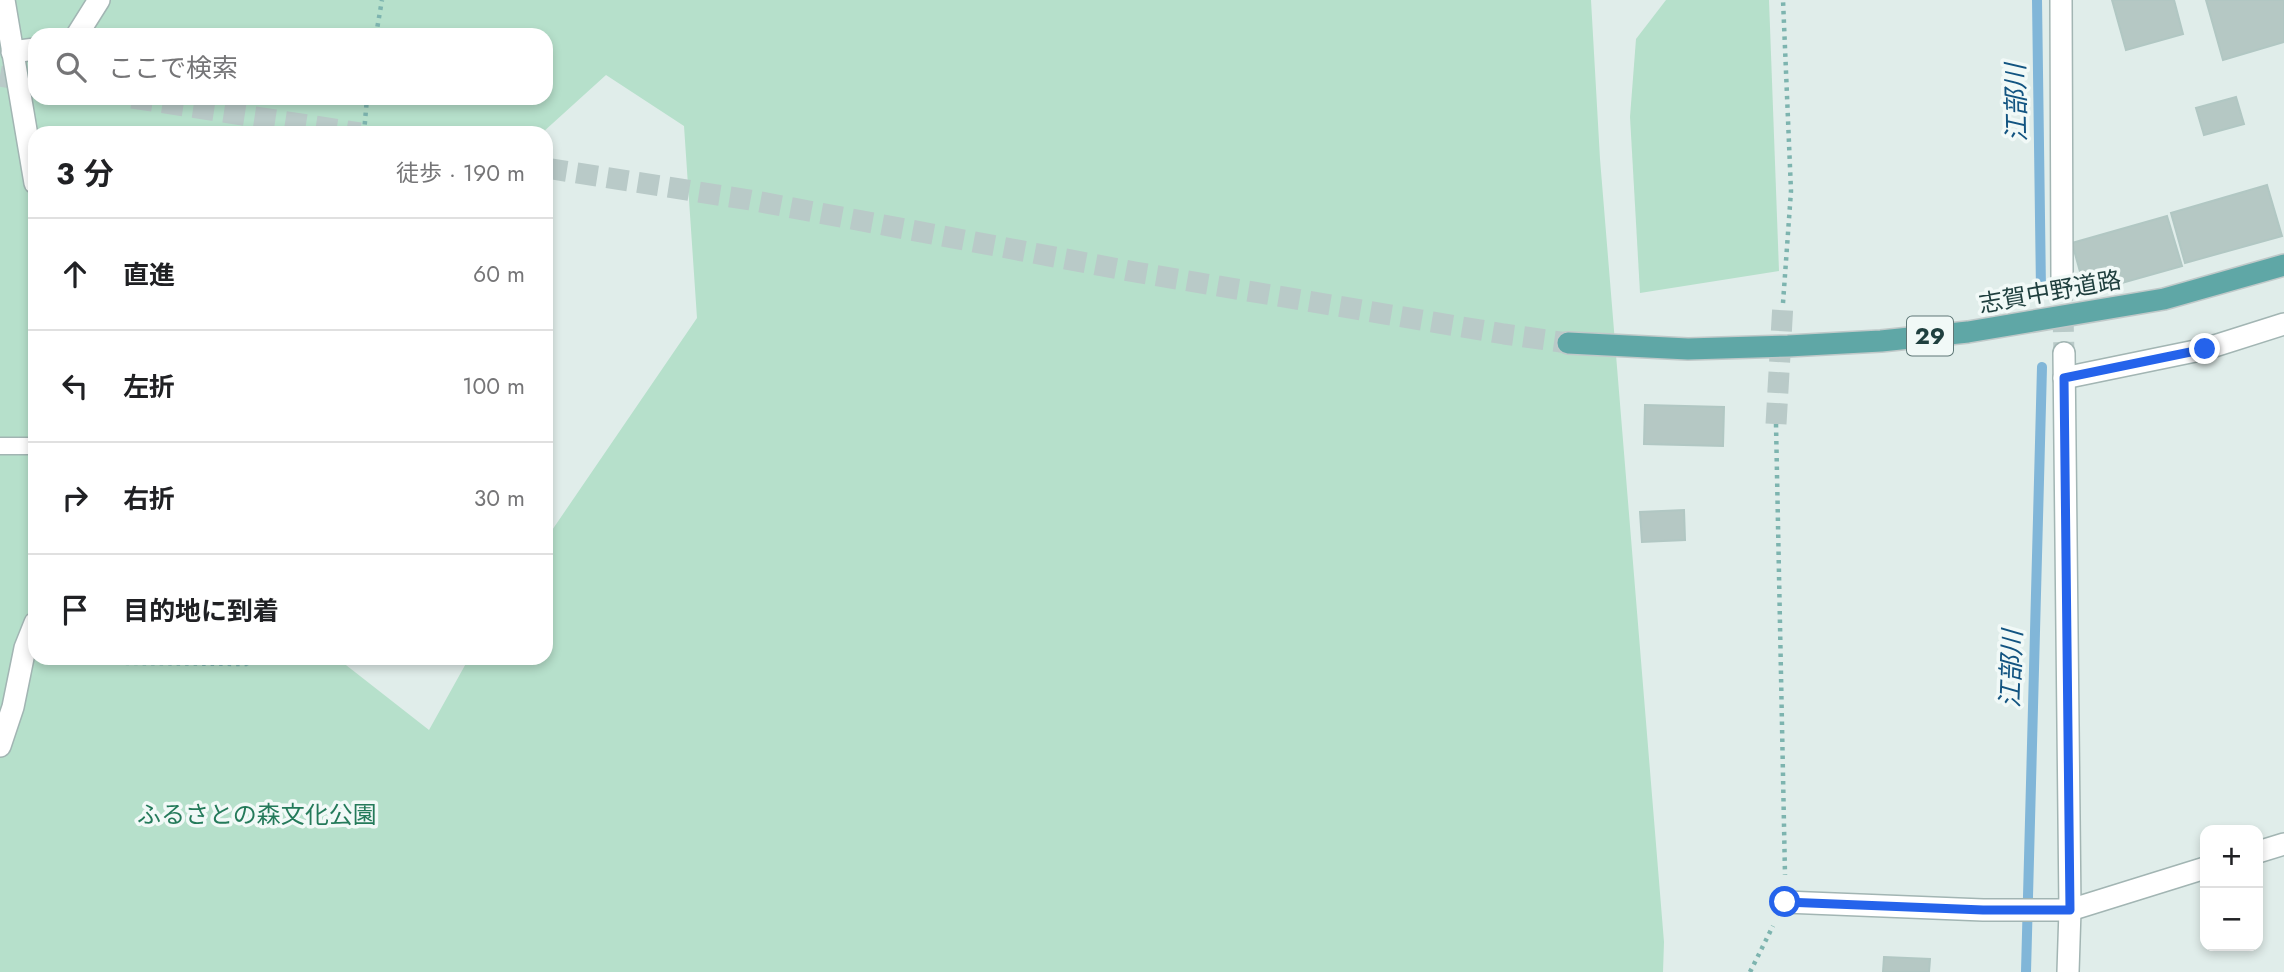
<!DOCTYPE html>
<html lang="ja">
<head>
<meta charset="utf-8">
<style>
  body { margin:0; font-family:Jost,"Noto Sans JP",sans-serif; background:#f2f2f2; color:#202124 }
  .controls { position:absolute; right:21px; bottom:21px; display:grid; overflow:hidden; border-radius:14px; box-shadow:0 4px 10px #0003 }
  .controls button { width:63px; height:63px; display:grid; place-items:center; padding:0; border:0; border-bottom:2px solid #e0e0e0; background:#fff; color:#202124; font:35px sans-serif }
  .stop { position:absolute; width:21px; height:21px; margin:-16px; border:5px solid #2563eb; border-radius:50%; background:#fff }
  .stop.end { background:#2563eb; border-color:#fff; box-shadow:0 2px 7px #0008 }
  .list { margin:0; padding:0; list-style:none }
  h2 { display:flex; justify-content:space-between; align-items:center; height:91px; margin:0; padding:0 28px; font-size:30px }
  h2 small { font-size:23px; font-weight:400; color:#757577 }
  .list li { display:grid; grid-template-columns:46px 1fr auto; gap:21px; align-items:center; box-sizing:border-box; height:112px; padding:0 28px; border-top:2px solid #e0e0e0 }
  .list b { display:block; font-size:26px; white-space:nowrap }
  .list em { font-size:23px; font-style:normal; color:#757577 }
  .icon { flex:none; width:38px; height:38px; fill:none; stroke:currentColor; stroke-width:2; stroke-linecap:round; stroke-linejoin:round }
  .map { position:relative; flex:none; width:2284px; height:972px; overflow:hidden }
  .search { position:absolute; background:#fff; box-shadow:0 4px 10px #0003; left:28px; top:28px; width:525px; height:77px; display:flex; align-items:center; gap:18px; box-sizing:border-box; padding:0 24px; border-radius:21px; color:#757577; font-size:26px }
  .panel { position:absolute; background:#fff; box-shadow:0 4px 10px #0003; left:28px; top:126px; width:525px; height:539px; border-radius:21px }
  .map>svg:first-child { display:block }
</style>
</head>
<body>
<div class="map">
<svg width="2284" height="972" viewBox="0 0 2284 972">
  <rect width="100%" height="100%" fill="#e0edea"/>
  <g fill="#b6e0cb" fill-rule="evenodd">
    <path d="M0 0H1591L1600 159 1664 942 1663 972H0ZM35 35H546V98H35ZM606 75 684 126 697 318 546 539V658H469L429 730 337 658H35V133H542Z"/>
    <polygon points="1666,0 1769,0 1779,271 1640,293 1630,117 1636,39"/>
  </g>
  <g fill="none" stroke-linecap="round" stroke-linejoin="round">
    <g stroke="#81b6d8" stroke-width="10">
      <polyline points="2037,0 2041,290"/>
      <polyline points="2026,972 2042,367"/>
    </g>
  </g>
  <g fill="#b5c8c4" stroke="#b1c7c3" stroke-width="2">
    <polygon points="2112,0 2174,0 2183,34 2126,50"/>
    <polygon points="2206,0 2284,0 2284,42 2223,60"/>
    <polygon points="2236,97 2244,124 2204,135 2196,108"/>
    <polygon points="2267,185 2282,236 2185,263 2171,213"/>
    <polygon points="2167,216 2182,266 2086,293 2072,243"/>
    <polygon points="1645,405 1724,407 1723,446 1644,444"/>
    <polygon points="1684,510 1685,540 1642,542 1640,512"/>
    <polygon points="1884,957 1930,959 1929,972 1883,972"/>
  </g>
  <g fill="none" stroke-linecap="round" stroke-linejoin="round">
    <g stroke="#b9cac8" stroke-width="21" stroke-dasharray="21 10" stroke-linecap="butt">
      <polyline points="2062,280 2064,353"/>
      <polyline points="1776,424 1783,303"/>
    </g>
    <g stroke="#b9cac8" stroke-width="21" stroke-dasharray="21 10" stroke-linecap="butt">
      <polyline points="0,76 35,82"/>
      <polyline points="132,98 360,133"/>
      <polyline points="546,168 750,200 1135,272 1504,334 1568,343"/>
    </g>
    <g stroke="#a2b5b3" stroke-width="19">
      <polyline id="service" points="0,446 35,446"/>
    </g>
    <g stroke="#a2b5b3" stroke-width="24">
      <g id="minor">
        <polyline points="2061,0 2062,280"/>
        <polyline points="77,35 99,0"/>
        <polyline points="12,52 35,49"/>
        <polyline points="2064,353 2070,910 2068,972"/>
        <polyline points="2064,378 2205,349 2284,324"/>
        <polyline points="2258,852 2284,844"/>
        <polyline points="1785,902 1983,910 2070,910 2205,868"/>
      </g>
    </g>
    <g stroke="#a2b5b3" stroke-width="24">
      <g id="tertiary">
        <polyline points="4,0 35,183"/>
        <polyline points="0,746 13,707 25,648 35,623"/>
      </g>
    </g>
    <g stroke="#c0c9c9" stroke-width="24">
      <polyline id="primary" points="1568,343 1688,349 1788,346 1881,341 1968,332 2164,299 2284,265"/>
    </g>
    <g stroke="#7db4af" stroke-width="4.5" stroke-dasharray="3.5 5" stroke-linecap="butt">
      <polyline points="376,35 382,0"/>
      <polyline points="364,133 367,98"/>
      <polyline points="1783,303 1791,191 1783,0"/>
      <polyline points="1776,424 1785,875"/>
      <polyline points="92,658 127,663 246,664 258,658"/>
      <polyline points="1750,972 1773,926"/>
    </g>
    <use href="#service" stroke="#fff" stroke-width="16"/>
    <use href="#minor" stroke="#fff" stroke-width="21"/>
    <use href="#tertiary" stroke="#fff" stroke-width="21"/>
    <use href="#primary" stroke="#5fa7a6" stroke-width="21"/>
  </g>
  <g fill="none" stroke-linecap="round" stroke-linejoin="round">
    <polyline stroke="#2563eb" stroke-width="9" points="1785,902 1983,910 2070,910 2064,378 2205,349"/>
  </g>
  <g text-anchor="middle" stroke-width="7" stroke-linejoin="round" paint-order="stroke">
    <rect fill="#f1f9f7" stroke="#5e7776" stroke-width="2" x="1907" y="316.5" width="46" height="39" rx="5"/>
    <g font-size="23" font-weight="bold" fill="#1f3f3e">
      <text x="1930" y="344">29</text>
    </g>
    <g font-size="24" fill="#1f3f3e" stroke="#f1f9f7">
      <text transform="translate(2050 292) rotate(-10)" y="8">志賀中野道路</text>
    </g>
    <g font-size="24" fill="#247a5a" stroke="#f1f9f7">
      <text x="257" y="823">ふるさとの森文化公園</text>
    </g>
    <g font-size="26" font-style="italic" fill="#125481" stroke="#f1f9f7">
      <text transform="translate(2016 103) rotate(-91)" y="9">江部川</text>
      <text transform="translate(2011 669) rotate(-88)" y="9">江部川</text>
    </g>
  </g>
</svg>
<div class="controls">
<button>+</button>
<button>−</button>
</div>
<div class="stop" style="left:1785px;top:902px"></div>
<div class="stop end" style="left:2205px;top:349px"></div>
<div class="search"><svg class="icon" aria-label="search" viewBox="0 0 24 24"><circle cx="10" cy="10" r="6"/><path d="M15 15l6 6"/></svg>ここで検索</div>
<section class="panel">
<h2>3 分<small>徒歩 · 190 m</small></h2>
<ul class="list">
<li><svg class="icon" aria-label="ahead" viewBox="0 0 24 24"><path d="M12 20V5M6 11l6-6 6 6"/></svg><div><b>直進</b></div><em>60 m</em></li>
<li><svg class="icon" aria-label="left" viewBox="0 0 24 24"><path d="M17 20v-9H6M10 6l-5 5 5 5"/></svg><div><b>左折</b></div><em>100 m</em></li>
<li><svg class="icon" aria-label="right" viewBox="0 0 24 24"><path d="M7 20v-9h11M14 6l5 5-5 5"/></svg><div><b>右折</b></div><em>30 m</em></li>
<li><svg class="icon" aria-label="arrive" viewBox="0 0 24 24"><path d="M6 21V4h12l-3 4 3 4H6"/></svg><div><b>目的地に到着</b></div></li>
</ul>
</section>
</div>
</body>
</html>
